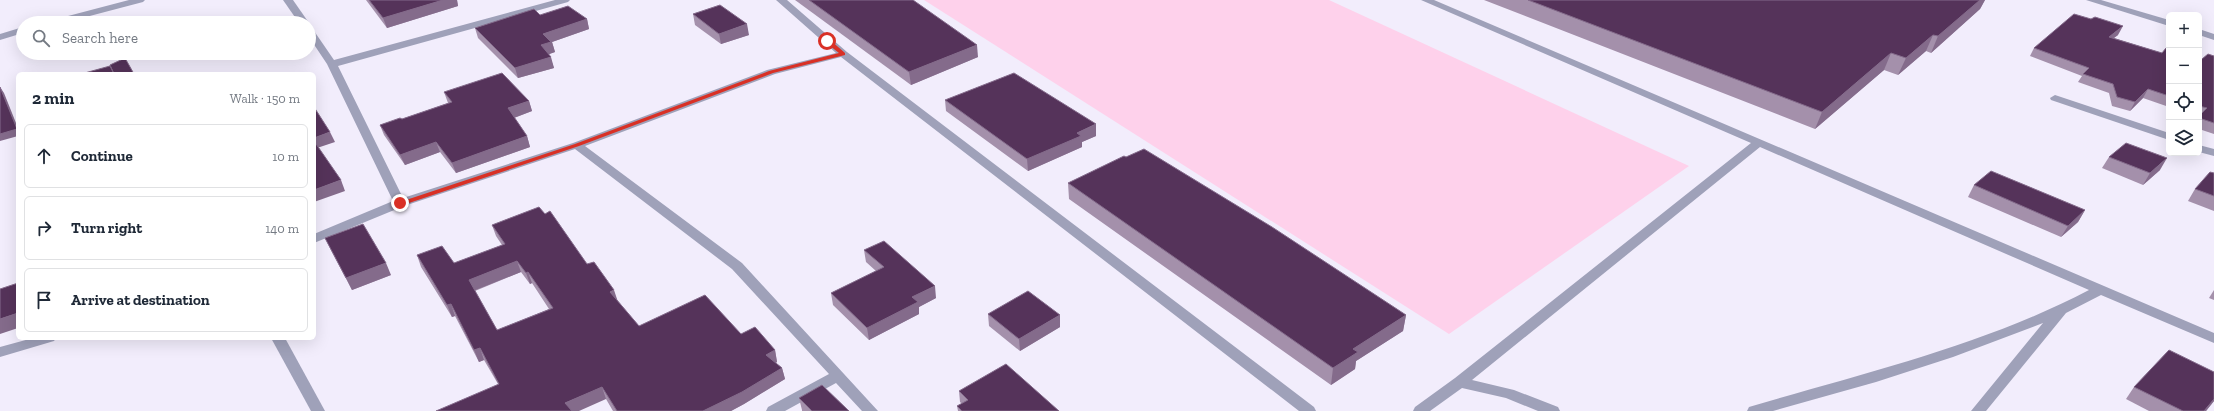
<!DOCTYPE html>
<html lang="en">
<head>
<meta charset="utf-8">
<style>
  body { margin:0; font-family:"Zilla Slab",serif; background:#f6f6f7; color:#1f2937 }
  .controls { position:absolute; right:12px; top:12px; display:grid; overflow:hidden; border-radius:6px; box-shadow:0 4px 16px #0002 }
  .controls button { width:36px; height:36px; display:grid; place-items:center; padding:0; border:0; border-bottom:1px solid #e0e1e3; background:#fff; color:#1f2937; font:20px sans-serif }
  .stop { position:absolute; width:12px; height:12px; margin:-9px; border:3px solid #d93025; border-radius:50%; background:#fff }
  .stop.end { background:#d93025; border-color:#fff; box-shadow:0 1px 4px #0008 }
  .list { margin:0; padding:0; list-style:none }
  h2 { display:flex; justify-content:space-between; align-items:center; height:52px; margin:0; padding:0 16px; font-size:17px }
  h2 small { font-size:13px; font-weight:400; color:#747a83 }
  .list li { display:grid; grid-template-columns:26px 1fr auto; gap:12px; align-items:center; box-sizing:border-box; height:64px; margin:0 8px 8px; padding:0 8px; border:1px solid #e0e1e3; border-radius:6px }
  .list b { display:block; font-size:15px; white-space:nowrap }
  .list em { font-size:13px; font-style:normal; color:#747a83 }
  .icon { flex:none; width:22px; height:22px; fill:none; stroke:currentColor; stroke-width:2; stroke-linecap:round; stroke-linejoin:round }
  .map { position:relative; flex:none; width:2214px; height:411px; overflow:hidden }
  .search { position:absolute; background:#fff; box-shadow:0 4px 16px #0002; left:16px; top:16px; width:300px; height:44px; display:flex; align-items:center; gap:10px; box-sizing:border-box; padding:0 14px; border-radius:22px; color:#747a83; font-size:15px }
  .panel { position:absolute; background:#fff; box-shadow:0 4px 16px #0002; left:16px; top:72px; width:300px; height:268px; border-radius:6px }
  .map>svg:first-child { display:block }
</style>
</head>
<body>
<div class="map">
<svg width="2214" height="411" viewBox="0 0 2214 411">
  <rect width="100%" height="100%" fill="#f2edfc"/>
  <polygon fill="#fed1eb" points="924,0 1329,0 1689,166 1449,334"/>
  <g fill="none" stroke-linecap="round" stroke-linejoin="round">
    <g fill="#9fa1b9" fill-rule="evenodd">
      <polygon points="129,0 145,0 143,2 63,23 47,23 49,21"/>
      <polygon points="283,0 293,0 309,23 299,23"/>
      <polygon points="555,0 570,0 568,2 338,66 403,198 573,143 767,70 836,53 776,0 787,0 847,52 1314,407 1316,411 1299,411 841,57 775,74 585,146 742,263 878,411 862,411 836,383 785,411 766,411 768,407 829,374 732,269 575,149 404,206 314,243 314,234 393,201 327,64 309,37 309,27 312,28 334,60"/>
      <path d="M1421 0H1434L2214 333V343L2101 295 2066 313 1986 411H1971L2043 323 1953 357 1876 382 1773 411H1747L1749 407C1864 373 1982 346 2089 290L1760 147 1472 380 1514 390 1558 407 1560 411H1538L1506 398 1462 388 1430 411H1413L1415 407 1455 378 1751 143Z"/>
      <polygon points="2086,0 2101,0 2169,20 2169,26"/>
      <polygon points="23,27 23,33 0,40 0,34"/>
      <polygon points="2199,29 2214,34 2214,40 2199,35"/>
      <polygon points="2055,95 2169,133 2169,140 2051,100 2050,98"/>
      <polygon points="2199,145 2214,149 2214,156 2199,152"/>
      <polygon points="33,338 56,338 54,341 0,357 0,347"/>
      <polygon points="271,338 285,338 325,411 311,411"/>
    </g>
  </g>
  <g fill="#a490ab" fill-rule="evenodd">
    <polygon points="366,0 457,0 458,6 387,28"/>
    <polygon points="795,0 913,0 978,57 911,85"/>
    <polygon points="1484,0 1985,0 1980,9 1931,53 1926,51 1898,75 1884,70 1815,129"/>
    <polygon points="693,14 749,35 721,44 695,25"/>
    <polygon points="540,15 587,19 589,29 552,42 555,52 549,54 554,68 518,78 478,38 475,28"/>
    <polygon points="2091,19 2118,35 2114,38 2162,53 2169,49 2169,107 2143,98 2130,111 2112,106 2109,93 2078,82 2082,76 2030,56 2034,48"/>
    <polygon points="2214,56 2214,134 2199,129 2199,58 2202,59"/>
    <polygon points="444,92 529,101 532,111 514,118 527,136 530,147 456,173 440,152 405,165 384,135 380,125 402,119 448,103"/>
    <polygon points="945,100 1096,136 1082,142 1082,147 1028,171 946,111"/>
    <polygon points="2109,157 2160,170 2143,185 2102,168"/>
    <polygon points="2214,173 2214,211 2188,201 2195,189"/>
    <polygon points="1068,183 1406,315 1403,331 1356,361 1355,369 1331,385 1069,199"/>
    <polygon points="1974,185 2085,210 2078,222 2061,237 1968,197"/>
    <path d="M492 225 587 264 639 326 741 334 775 350 777 362 776 363 782 368 785 379 744 404 731 411H613L606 399 498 384 484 360 479 362 455 316 452 317 421 267 417 255 454 263 502 245 496 236ZM521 272 530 284 532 283 549 309 497 330 475 291Z"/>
    <polygon points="325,238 391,275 352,290 331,250"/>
    <polygon points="864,250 936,298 919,307 919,314 869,340 833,305 831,293 876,271 866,262"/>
    <polygon points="2214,290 2214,300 2209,298"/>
    <polygon points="988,314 1060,327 1020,351 989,326"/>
    <polygon points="2214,372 2214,401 2206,411 2149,411 2126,399 2134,387"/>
    <polygon points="959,391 1059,411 958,411 957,406 962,404 960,402"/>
    <polygon points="799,398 849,411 802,411 802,410"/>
  </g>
  <g fill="#846b8b">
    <polygon points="443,0 457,0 458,6 387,28 383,18"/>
    <polygon points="1979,0 1985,0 1980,9 1931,53 1938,36"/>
    <polygon points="587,19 589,29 552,42 555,52 544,56 541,45 543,34"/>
    <polygon points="747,24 749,35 721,44 719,34"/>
    <polygon points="2123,26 2118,35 2104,45 2109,37"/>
    <polygon points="1933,35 1926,51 1898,75 1906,58"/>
    <polygon points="977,45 978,57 911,85 909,72"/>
    <polygon points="1891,53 1884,70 1815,129 1822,112"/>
    <polygon points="551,57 554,68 518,78 515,68"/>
    <polygon points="0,87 4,93 18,128 18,136 0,141"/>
    <polygon points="2148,89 2143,98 2130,111 2135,102"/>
    <polygon points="529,101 532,111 511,119 508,108"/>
    <polygon points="1096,124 1096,136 1082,142 1082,147 1028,171 1027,159 1077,133"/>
    <polygon points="330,132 335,142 317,148 314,143 314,138"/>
    <polygon points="527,136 530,147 456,173 452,163"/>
    <polygon points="436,142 440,152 405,165 400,155"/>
    <polygon points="2167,158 2160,170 2143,185 2150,173"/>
    <polygon points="341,180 345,191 314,202 314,190"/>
    <polygon points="2085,210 2078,222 2061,237 2068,226"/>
    <polygon points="517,261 521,272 473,291 469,280"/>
    <polygon points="386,263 391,275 352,290 346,278"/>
    <polygon points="528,272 532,283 530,284 526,273"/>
    <polygon points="935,286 936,298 919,307 919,314 869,340 867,328 912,297"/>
    <polygon points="614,290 618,302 610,292"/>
    <polygon points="451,304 455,316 452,317 447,305"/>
    <polygon points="18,313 18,328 0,334 0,319"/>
    <polygon points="1060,315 1060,327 1020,351 1019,339"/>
    <polygon points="1406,315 1403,331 1356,361 1355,369 1331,385 1333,368 1353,349"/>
    <polygon points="480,348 484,360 479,362 474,350"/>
    <polygon points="775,350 777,362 768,366 766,355"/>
    <polygon points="782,368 785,379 744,404 731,411 703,411"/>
    <polygon points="602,387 606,399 579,411 568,411 565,403"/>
    <polygon points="2214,399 2214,401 2206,411 2204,411"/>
  </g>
  <g fill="#55335a" stroke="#846b8b" fill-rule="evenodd">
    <polygon points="369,0 443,0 383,18"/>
    <polygon points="809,0 913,0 977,45 909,72"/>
    <polygon points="1528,0 1980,0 1938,36 1933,35 1906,58 1891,53 1822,112"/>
    <polygon points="720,5 747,24 719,34 693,14"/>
    <polygon points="568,6 587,19 543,34 551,42 541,45 551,57 515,68 475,28 534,9 540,15"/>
    <polygon points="2074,14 2091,19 2095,17 2123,26 2109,37 2162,53 2166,48 2169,49 2169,96 2148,89 2135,102 2117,97 2113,84 2083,74 2089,68 2034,48"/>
    <polygon points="2208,54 2214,56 2214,123 2199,118 2199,116 2207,108 2199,106 2199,58 2202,59"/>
    <polygon points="125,58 134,74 114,74 110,65"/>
    <polygon points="110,66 114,74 81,74"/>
    <polygon points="502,73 529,101 508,108 527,136 452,163 436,142 400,155 380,125 400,118 402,119 452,102 444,92"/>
    <polygon points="1014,73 1096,124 1077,133 1081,136 1027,159 945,100"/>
    <polygon points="0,87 17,129 0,134"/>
    <polygon points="314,107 330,132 314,138"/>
    <polygon points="314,141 341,180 314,190"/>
    <polygon points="2126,143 2167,158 2150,173 2109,157"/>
    <polygon points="1144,149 1272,227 1406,315 1353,349 1358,352 1333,368 1068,183 1124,156 1126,157"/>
    <polygon points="1991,171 2085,210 2068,226 1974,185"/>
    <polygon points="2210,172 2214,173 2214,196 2195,189"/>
    <path d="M539 207 545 214 550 211 587 264 594 262 614 290 610 292 639 326 705 295 741 334 755 327 775 350 766 355 782 368 742 392 703 411H617L602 387 565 403 572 411H436L499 384 480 348 474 350 451 304 447 305 417 255 442 246 454 263 505 244 492 225ZM517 261 526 273 528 272 553 308 497 330 469 280Z"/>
    <polygon points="363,224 386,263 346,278 325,238"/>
    <polygon points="884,241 935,286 912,297 918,302 867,328 831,293 884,267 864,250"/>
    <polygon points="18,283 18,313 0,319 0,289"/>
    <polygon points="1028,291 1060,315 1019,339 988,314"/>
    <polygon points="2169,350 2214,372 2214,399 2204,411 2183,411 2134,387"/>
    <polygon points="1006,364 1059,411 962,411 957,406 968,400 959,391"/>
    <polygon points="822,385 849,411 812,411 799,398"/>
  </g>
  <polygon fill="#d93025" points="825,39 829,39 845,53 845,55 773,73 579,146 403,205 397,203 575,144 769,71 839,53 825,42"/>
</svg>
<div class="controls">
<button>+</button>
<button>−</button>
<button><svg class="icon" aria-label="locate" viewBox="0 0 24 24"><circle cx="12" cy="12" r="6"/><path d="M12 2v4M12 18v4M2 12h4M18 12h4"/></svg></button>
<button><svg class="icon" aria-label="layers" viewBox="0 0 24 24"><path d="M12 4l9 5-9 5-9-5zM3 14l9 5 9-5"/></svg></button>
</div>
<div class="stop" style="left:827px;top:41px"></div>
<div class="stop end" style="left:400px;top:203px"></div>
<div class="search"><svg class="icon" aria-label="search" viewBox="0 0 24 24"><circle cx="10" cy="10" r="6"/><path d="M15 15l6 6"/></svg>Search here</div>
<section class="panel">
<h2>2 min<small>Walk · 150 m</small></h2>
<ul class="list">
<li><svg class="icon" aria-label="ahead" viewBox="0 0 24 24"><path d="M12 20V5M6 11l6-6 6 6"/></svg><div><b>Continue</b></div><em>10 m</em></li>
<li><svg class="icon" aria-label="right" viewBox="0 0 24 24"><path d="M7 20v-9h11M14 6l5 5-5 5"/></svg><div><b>Turn right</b></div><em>140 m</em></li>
<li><svg class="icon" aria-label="arrive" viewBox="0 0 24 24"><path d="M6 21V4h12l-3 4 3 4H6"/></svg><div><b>Arrive at destination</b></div></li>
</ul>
</section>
</div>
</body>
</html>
